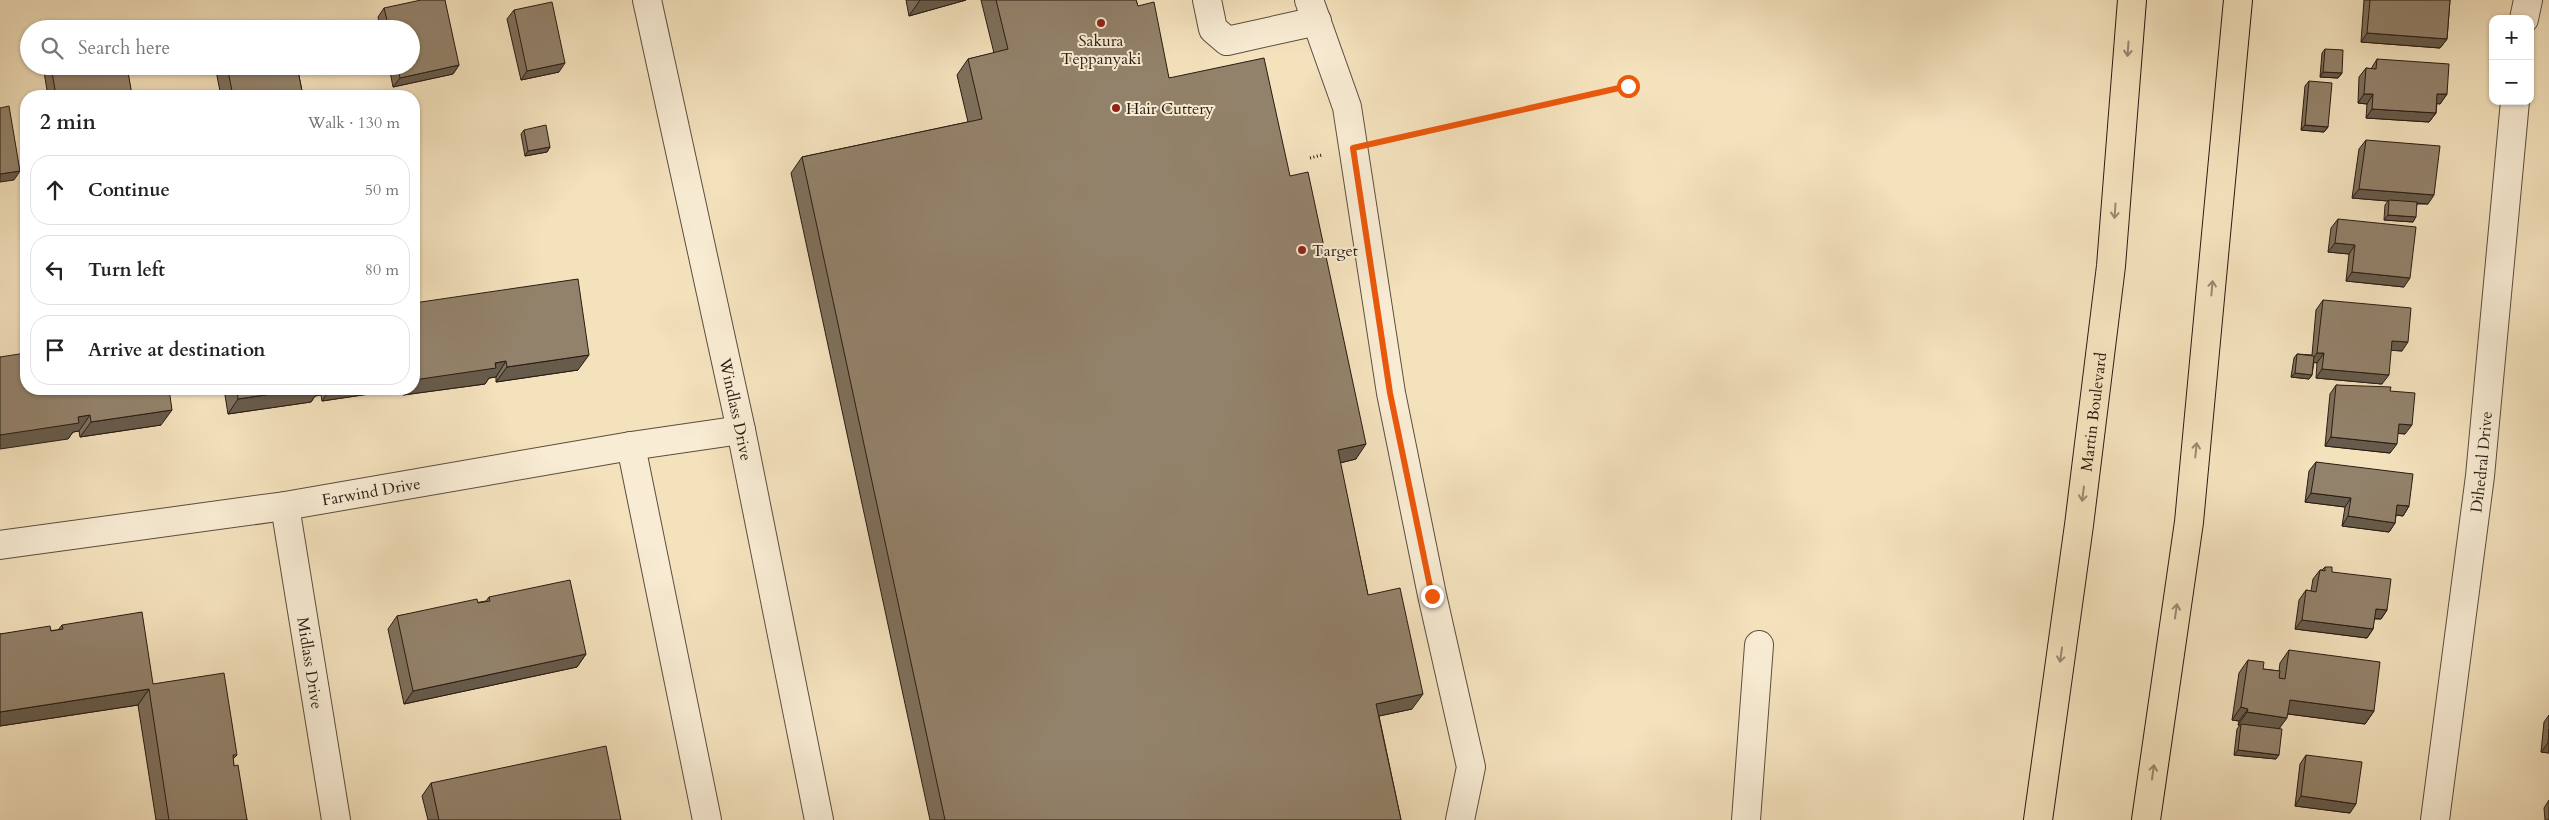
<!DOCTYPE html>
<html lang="en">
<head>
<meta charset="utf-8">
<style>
  body { margin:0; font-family:Cardo,serif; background:#f2f2f2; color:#222 }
  .controls { position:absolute; right:15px; top:15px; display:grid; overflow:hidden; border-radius:10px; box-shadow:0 1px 4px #0004 }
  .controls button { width:45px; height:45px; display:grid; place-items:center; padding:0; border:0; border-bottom:1px solid #e0e0e0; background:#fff; color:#222; font:25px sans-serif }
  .stop { position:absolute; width:15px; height:15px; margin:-11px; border:4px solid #ea580c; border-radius:50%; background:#fff }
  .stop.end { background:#ea580c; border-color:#fff; box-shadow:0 1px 5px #0008 }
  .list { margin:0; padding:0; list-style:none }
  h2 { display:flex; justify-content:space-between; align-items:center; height:65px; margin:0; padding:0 20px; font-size:21px }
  h2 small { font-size:16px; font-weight:400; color:#767676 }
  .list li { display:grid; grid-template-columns:32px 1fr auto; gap:15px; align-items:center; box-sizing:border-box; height:70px; margin:0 10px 10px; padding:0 10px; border:1px solid #e0e0e0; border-radius:20px }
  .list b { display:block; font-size:19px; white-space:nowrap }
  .list em { font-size:16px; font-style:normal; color:#767676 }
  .icon { flex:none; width:28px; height:28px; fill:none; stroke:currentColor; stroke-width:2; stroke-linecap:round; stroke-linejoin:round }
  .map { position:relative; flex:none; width:2549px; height:820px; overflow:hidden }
  .search { position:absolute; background:#fff; box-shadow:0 1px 4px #0004; left:20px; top:20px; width:400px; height:55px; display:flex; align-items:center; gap:12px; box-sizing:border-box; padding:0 18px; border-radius:28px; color:#767676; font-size:19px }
  .panel { position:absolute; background:#fff; box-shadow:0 1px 4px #0004; left:20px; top:90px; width:400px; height:305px; border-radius:20px }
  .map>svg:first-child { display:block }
</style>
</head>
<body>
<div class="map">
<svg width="2549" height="820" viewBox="0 0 2549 820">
  <rect width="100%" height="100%" fill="#f4e2bd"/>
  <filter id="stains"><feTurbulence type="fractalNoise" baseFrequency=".004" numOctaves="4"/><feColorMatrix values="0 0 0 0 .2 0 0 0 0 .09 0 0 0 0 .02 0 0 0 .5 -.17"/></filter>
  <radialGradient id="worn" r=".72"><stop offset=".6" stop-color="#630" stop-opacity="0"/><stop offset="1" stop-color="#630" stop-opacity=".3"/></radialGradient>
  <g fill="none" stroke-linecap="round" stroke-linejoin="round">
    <g stroke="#5c4d3e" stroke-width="30">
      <g id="minor">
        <path id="s1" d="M647 0 741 430 819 820"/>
        <polyline points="1207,0 1213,29 1227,41 1317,21"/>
        <polyline points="1309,0 1347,107 1391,393 1432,595 1471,767 1460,820"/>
        <polyline points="2524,19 2528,0"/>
        <polyline points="631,446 707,820"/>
        <path id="s2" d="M285 506 336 820"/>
        <path id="s3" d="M0 545 285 506 631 446 741 430"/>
        <polyline points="1746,820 1759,645"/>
        <path id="s4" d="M2435 820 2480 476 2515 101"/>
      </g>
    </g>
    <g stroke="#291b13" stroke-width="30">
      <g id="major">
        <path id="s5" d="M2038 820 2079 525 2111 266 2132 0"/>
        <polyline points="2146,820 2189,522 2238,0"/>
      </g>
    </g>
    <g stroke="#291b13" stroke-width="3" stroke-dasharray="1 2.5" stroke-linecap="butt">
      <polyline points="1384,141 1628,86"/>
      <polyline points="1310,158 1322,155"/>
    </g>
    <use href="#minor" stroke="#f8ecd4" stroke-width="28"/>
    <use href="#major" stroke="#f4e2bd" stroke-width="28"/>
  </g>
  <g fill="#7e705c" stroke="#291b13">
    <polygon points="906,0 966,0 909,16"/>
    <polygon points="981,0 1136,0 1138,6 1169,78 1290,176 1356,459 1340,463 1368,595 1412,709 1379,716 1401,820 930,820 791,173 802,157 968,122 957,75 968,59 994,53"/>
    <polygon points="2364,0 2450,0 2447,39 2440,48 2361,42"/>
    <polygon points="384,8 459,65 453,74 393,87 389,66 411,66 411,29 381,29 378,17"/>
    <polygon points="514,10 559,72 521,80 507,19"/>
    <polygon points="2325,49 2342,73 2338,78 2320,77 2322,53"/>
    <polygon points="2377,59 2447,94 2440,104 2437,103 2436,113 2429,122 2366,118 2367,104 2358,103 2359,77 2366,68 2371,69"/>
    <polygon points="43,66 127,66 131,96 48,96"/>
    <polygon points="215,66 297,66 303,96 221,96"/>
    <polygon points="2309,81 2328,127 2324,132 2301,130 2305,86"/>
    <polygon points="524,130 550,147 547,152 525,156 521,134"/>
    <polygon points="2366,140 2428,204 2417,204 2413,222 2384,220 2385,205 2388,201 2352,198 2359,149"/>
    <polygon points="2338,219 2404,287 2346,281 2349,254 2328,252 2331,228"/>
    <polygon points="2323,300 2402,351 2391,350 2382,384 2316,378 2317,363 2314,362 2312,375 2309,379 2291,377 2294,358 2297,354 2312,355 2316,310"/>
    <polygon points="414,303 578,370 496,382 496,377 489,378 485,384 403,395 402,389 322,401 321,395 315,396 311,402 228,414 224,389 414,389"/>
    <polygon points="0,357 161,425 80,437 79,431 73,432 68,439"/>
    <polygon points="2336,385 2390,391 2405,434 2398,433 2390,453 2325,446 2330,394"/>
    <polygon points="2316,462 2409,506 2403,516 2396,515 2395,523 2389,532 2342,526 2345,507 2305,502 2309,471"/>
    <polygon points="2325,567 2387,610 2381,619 2374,619 2373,629 2367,638 2295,629 2299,600 2306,590 2311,591 2313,579 2320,570 2322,570"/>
    <polygon points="489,597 586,654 577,667 404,704 388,629 397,616 486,601"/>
    <polygon points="62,625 153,684 237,755 233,759 234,766 247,820 156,820 138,705 0,726 0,634 58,630"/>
    <polygon points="2289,650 2374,711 2365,724 2288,714 2279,729 2276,759 2234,755 2237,729 2240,725 2238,725 2239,721 2232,720 2239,673 2248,660 2263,669 2279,671 2280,663"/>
    <polygon points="2549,715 2549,753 2541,752 2544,722"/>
    <polygon points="2306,755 2350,813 2295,806 2300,764"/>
    <polygon points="431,783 621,820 428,820 422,796"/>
    <polygon points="2549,800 2549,820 2545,820 2544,808"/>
  </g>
  <g fill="#675b4b" stroke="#291b13">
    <polygon points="920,0 966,0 909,16"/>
    <polygon points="2367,33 2447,39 2440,48 2361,42"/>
    <polygon points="565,63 559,72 521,80 527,71"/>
    <polygon points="459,65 453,74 393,87 400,78"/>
    <polygon points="2323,72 2342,73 2338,78 2320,77"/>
    <polygon points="2364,94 2373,94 2367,104 2358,103"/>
    <polygon points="2437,94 2447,94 2440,104 2431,103"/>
    <polygon points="2372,109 2436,113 2429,122 2366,118"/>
    <polygon points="2305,125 2328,127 2324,132 2301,130"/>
    <polygon points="550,147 547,152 525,156 528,151"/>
    <polygon points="20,171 14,180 0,182 0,174"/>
    <polygon points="2359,189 2434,195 2428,204 2389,201 2389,200 2388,201 2352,198"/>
    <polygon points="2388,215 2416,217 2413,222 2384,220"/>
    <polygon points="2335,243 2355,245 2349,254 2328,252"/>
    <polygon points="418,253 415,258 414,258 414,254"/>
    <polygon points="2352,272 2410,278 2404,287 2346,281"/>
    <polygon points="2392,341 2408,342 2402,351 2386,350"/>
    <polygon points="2317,353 2324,353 2317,363 2311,362"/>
    <polygon points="589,355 578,370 496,382 507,367"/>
    <polygon points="506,361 496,377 489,378 485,384 403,395 408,389 414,389 414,380"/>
    <polygon points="2322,369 2389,375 2382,384 2316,378"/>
    <polygon points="2295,373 2312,375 2309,379 2291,377"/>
    <polygon points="306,389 325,389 321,395 315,396 311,402 228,414 238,399"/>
    <polygon points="330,389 403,389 322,401"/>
    <polygon points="172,410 161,425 80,437 91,422"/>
    <polygon points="90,415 79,431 73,432 68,439 0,449 0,435 78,417"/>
    <polygon points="2399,424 2412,425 2405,434 2392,433"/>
    <polygon points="2331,437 2397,444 2390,453 2325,446"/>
    <polygon points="1366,444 1356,459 1327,466 1338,450"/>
    <polygon points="2311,493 2351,498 2345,507 2305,502"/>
    <polygon points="2397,505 2409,506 2403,516 2391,514"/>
    <polygon points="2348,516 2395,523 2389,532 2342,526"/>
    <polygon points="2376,609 2387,610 2381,619 2369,618"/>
    <polygon points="2302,620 2373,629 2367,638 2295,629"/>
    <polygon points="586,654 577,667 404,704 413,691"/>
    <polygon points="149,689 138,705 0,726 0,712"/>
    <polygon points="1423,694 1412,709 1365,719 1376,704"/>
    <polygon points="2290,700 2374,711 2365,724 2281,713"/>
    <polygon points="2241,707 2248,709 2239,721 2232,720"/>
    <polygon points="2247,712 2287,718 2278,730 2238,725"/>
    <polygon points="2548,743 2549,743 2549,753 2541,752"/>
    <polygon points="2238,750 2279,755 2276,759 2234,755"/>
    <polygon points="2301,796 2356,804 2350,813 2295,806"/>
  </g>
  <g fill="#93826b" stroke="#291b13">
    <polygon points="421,0 445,0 459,65 400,78 397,66 411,66 411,29 389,29 384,8"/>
    <polygon points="996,0 1136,0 1138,6 1154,2 1169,78 1264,58 1290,176 1308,172 1366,444 1338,450 1368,595 1400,588 1423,694 1376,704 1401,820 945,820 802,157 982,119 968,59 1008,49"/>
    <polygon points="2370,0 2450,0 2447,39 2367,33"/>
    <polygon points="552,2 565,63 527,71 514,10"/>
    <polygon points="121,26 121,29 104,29"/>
    <polygon points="2325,49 2343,50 2342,73 2323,72"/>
    <polygon points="2377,59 2449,64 2447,94 2437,94 2436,113 2372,109 2373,94 2364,94 2366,68 2376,69"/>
    <polygon points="51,66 127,66 132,95 123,96 56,96"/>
    <polygon points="227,66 297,66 303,96 233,96"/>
    <polygon points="2309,81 2332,83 2328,127 2305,125"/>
    <polygon points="9,106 20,171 0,174 0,108"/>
    <polygon points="546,125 550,147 528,151 524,130"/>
    <polygon points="2366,140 2440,146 2434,195 2359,189"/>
    <polygon points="2389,200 2417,202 2416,217 2388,215"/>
    <polygon points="2338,219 2416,227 2410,278 2352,272 2355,245 2335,243"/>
    <polygon points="414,224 418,253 414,254"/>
    <polygon points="578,279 589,355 507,367 506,361 495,363 496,368 414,380 414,303"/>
    <polygon points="2323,300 2411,308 2408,342 2392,341 2389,375 2322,369 2324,353 2317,353"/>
    <polygon points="26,353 26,389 169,389 172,410 91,422 90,415 78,417 79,423 0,435 0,357"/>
    <polygon points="2297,354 2314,356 2312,375 2295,373"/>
    <polygon points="2336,385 2391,387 2390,391 2415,393 2412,425 2399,424 2397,444 2331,437"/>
    <polygon points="237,389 306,389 238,399"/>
    <polygon points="2316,462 2413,474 2409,506 2397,505 2395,523 2348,516 2351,498 2311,493"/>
    <polygon points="2325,567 2332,567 2332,572 2391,579 2387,610 2376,609 2373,629 2302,620 2306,590 2316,592 2320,570 2325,571"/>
    <polygon points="570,580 586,654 413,691 397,616 477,599 478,603 490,601 489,597"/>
    <polygon points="142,612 153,684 224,673 237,755 233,755 234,766 238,765 247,820 169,820 149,689 0,712 0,634 50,626 51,631 63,629 62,625"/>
    <polygon points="2289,650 2380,662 2374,711 2290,700 2287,718 2247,712 2248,709 2241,707 2248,660 2264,662 2263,669 2280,671 2279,678 2285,679"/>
    <polygon points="2241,724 2282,729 2279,755 2238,750"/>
    <polygon points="2549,729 2549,743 2548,743"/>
    <polygon points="606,746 621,820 439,820 431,783"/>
    <polygon points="2306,755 2362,762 2356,804 2301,796"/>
  </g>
  <defs><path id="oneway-shaft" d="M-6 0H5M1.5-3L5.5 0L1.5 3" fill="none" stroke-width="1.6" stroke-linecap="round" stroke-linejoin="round" transform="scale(1.25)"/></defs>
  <g stroke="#998870">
    <use href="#oneway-shaft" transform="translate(2128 49) rotate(94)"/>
    <use href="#oneway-shaft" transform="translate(2115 211) rotate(94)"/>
    <use href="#oneway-shaft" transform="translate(2212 288) rotate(-85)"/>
    <use href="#oneway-shaft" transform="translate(2196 450) rotate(-84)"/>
    <use href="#oneway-shaft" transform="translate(2083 494) rotate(97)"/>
    <use href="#oneway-shaft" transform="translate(2176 611) rotate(-82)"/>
    <use href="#oneway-shaft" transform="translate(2061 655) rotate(98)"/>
    <use href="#oneway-shaft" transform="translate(2153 772) rotate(-82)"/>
  </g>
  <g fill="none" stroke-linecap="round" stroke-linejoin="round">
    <polyline stroke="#ea580c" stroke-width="6" points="1432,596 1390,393 1353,148 1628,86"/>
  </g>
  <g fill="#8f2418" stroke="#f8ecd4" stroke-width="2">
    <circle cx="1101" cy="23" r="5"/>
    <circle cx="1116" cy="108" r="5"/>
    <circle cx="1302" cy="250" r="5"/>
  </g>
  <g text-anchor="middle" stroke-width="4" stroke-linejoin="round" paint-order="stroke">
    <g font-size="16" fill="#291b13" stroke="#f8ecd4" text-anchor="start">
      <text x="1101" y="46" text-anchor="middle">Sakura<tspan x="1101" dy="18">Teppanyaki</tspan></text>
      <text x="1126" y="114">Hair Cuttery</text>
      <text x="1312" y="256">Target</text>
    </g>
    <g font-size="16" fill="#291b13" stroke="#f8ecd4">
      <text dy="6" stroke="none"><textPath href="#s1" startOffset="419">Windlass Drive</textPath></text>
      <text dy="6" stroke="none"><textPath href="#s5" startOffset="412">Martin Boulevard</textPath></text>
      <text dy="6" stroke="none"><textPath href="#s4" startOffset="361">Dihedral Drive</textPath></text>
      <text dy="6" stroke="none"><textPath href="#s3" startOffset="375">Farwind Drive</textPath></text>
      <text dy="6" stroke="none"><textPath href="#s2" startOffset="159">Midlass Drive</textPath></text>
    </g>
  </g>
  <rect width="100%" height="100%" filter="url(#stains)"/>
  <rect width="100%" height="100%" fill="url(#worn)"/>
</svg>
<div class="controls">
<button>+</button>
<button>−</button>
</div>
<div class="stop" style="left:1628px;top:86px"></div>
<div class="stop end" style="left:1432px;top:596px"></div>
<div class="search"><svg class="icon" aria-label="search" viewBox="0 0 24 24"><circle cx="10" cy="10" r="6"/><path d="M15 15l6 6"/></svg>Search here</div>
<section class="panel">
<h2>2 min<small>Walk · 130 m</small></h2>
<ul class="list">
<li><svg class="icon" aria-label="ahead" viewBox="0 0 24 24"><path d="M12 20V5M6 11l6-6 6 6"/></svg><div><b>Continue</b></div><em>50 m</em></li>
<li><svg class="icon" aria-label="left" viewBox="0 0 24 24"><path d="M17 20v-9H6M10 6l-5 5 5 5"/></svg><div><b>Turn left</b></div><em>80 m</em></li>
<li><svg class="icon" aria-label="arrive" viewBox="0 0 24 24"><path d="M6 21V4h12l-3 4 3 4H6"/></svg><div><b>Arrive at destination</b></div></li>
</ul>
</section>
</div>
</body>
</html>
